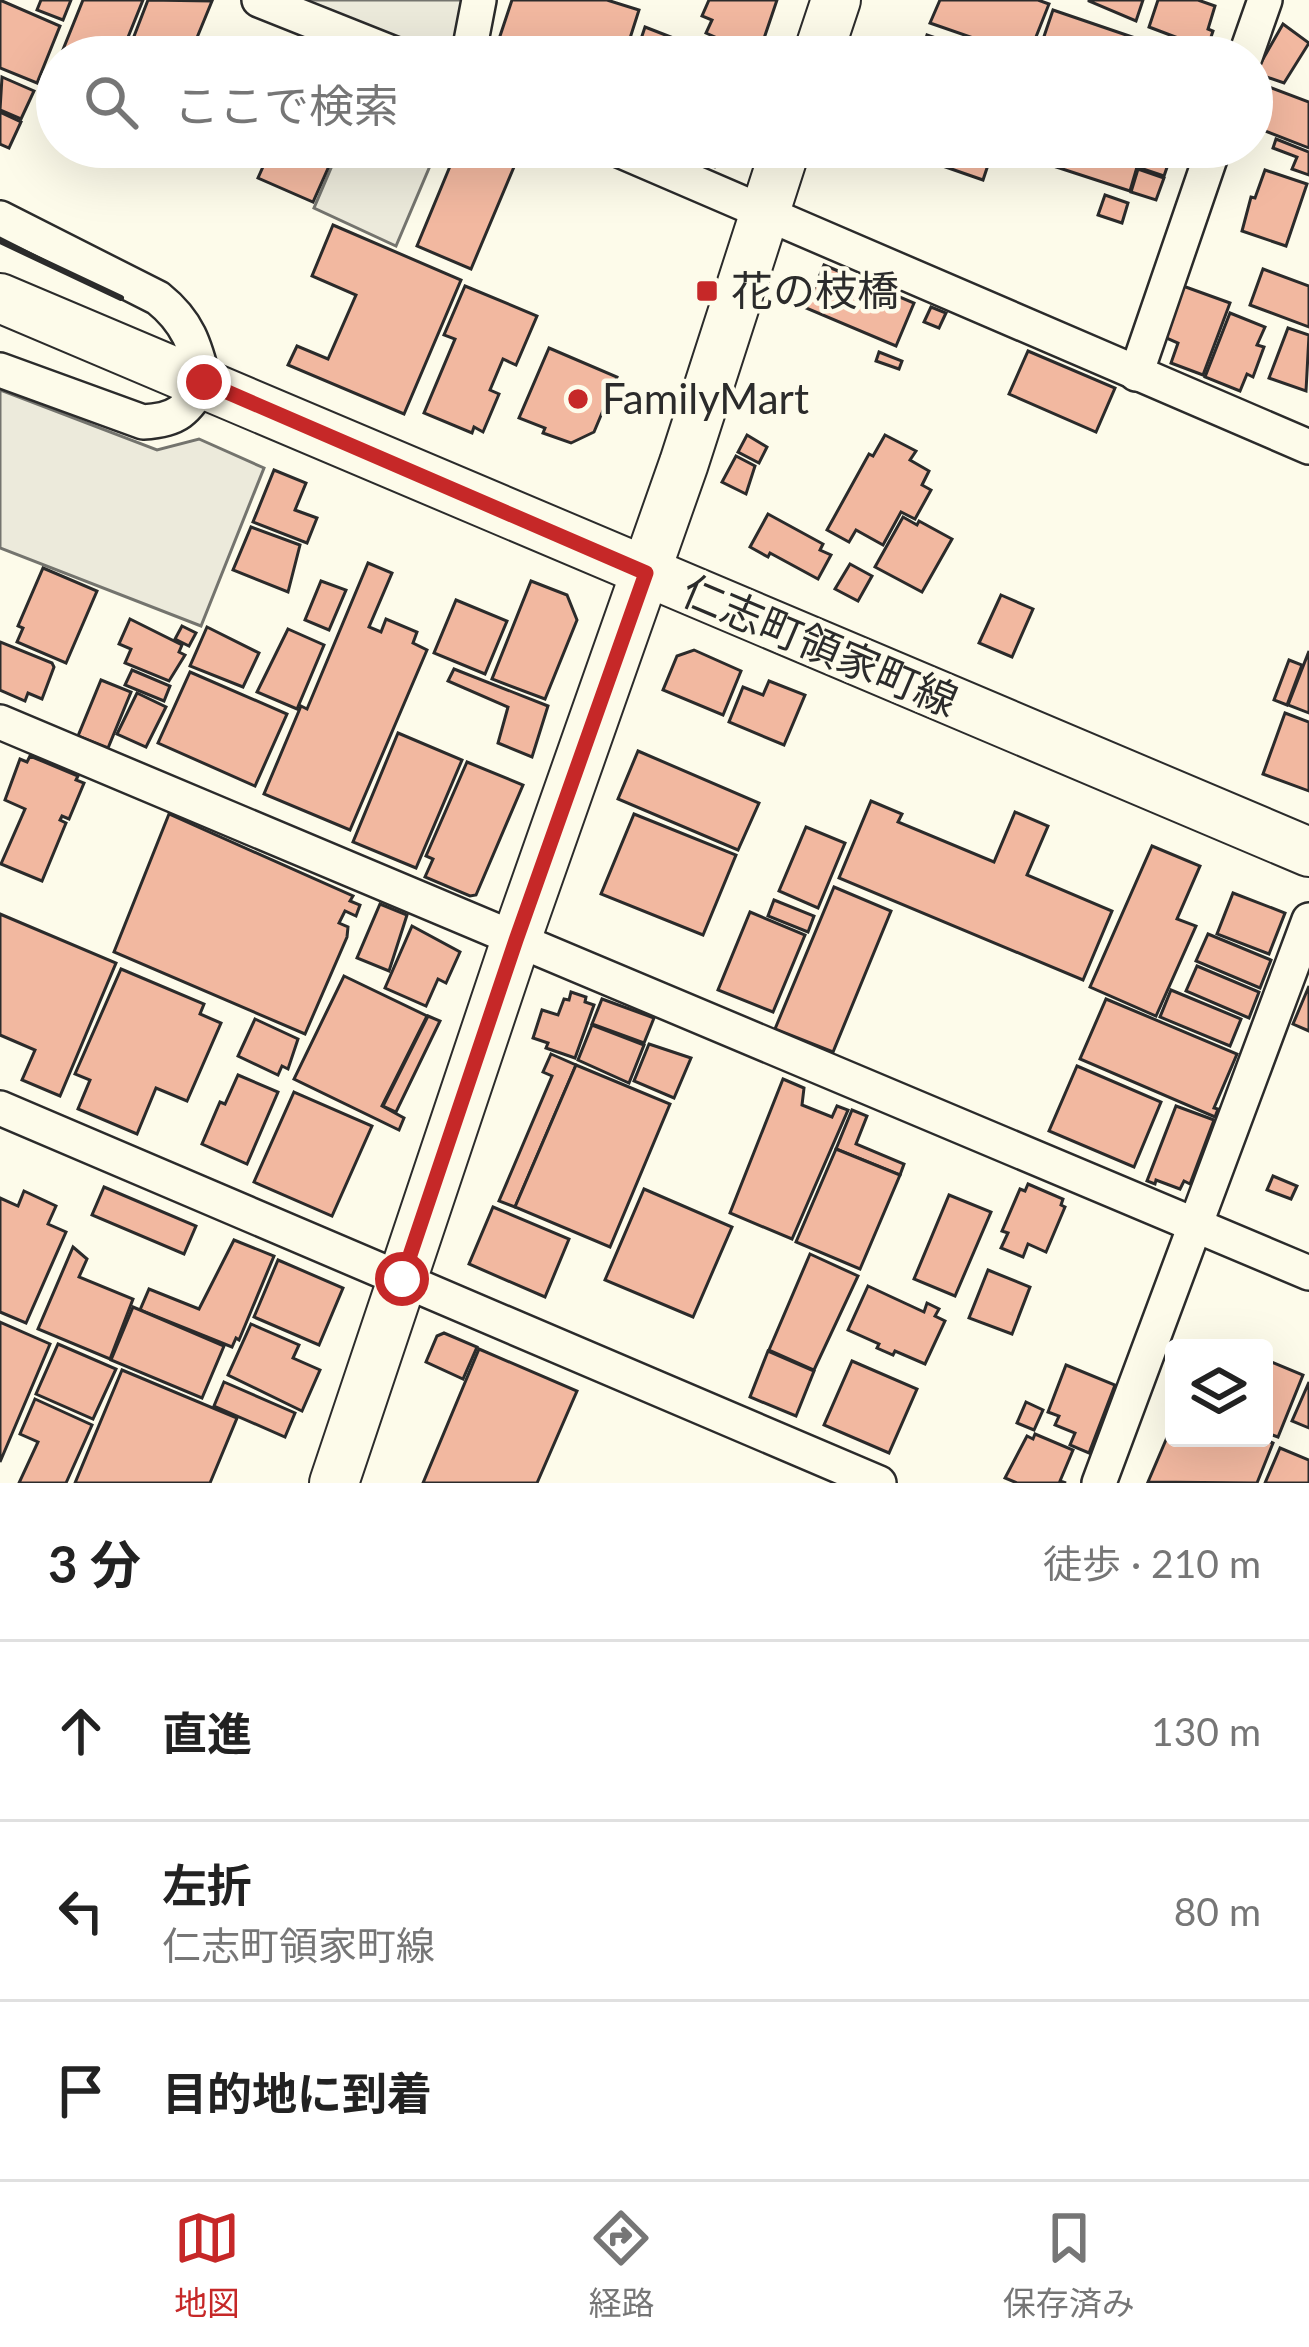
<!DOCTYPE html>
<html lang="ja">
<head>
<meta charset="utf-8">
<style>
  body { margin:0; font-family:Lato,"Noto Sans JP",sans-serif; background:#f2f2f2; color:#222 }
  .controls { position:absolute; right:36px; bottom:36px; display:grid; overflow:hidden; border-radius:12px; box-shadow:0 12px 48px #0002 }
  .controls button { width:108px; height:108px; display:grid; place-items:center; padding:0; border:0; border-bottom:3px solid #e0e0e0; background:#fff; color:#222; font:60px sans-serif }
  .stop { position:absolute; width:36px; height:36px; margin:-27px; border:9px solid #c62828; border-radius:50%; background:#fff }
  .stop.end { background:#c62828; border-color:#fff; box-shadow:0 3px 12px #0008 }
  .list { margin:0; padding:0; list-style:none }
  h2 { display:flex; justify-content:space-between; align-items:center; height:156px; margin:0; padding:0 48px; font-size:51px }
  h2 small { font-size:39px; font-weight:400; color:#767676 }
  .list li { display:grid; grid-template-columns:78px 1fr auto; gap:36px; align-items:center; box-sizing:border-box; height:180px; padding:0 48px; border-top:3px solid #e0e0e0 }
  .list b { display:block; font-size:45px; white-space:nowrap }
  .list p { margin:0; font-size:39px; white-space:nowrap; color:#767676 }
  .list em { font-size:39px; font-style:normal; color:#767676 }
  .icon { flex:none; width:66px; height:66px; fill:none; stroke:currentColor; stroke-width:2; stroke-linecap:round; stroke-linejoin:round }
  .map { position:relative; flex:none; width:1309px; height:1483px; overflow:hidden }
  .search { position:absolute; background:#fff; box-shadow:0 12px 48px #0002; left:36px; right:36px; top:36px; height:132px; display:flex; align-items:center; gap:30px; box-sizing:border-box; padding:0 42px; border-radius:66px; color:#767676; font-size:45px }
  .sheet { height:696px; background:#fff }
  nav { display:flex; justify-content:space-around; align-items:center; box-sizing:border-box; height:168px; border-top:3px solid #e0e0e0; background:#fff; font-size:33px; color:#767676 }
  nav a { display:grid; justify-items:center; gap:6px }
  nav .on { color:#c62828 }
  .map>svg:first-child { display:block }
</style>
</head>
<body>
<div class="map">
<svg width="1309" height="1483" viewBox="0 0 1309 1483">
  <rect width="100%" height="100%" fill="#fdfbea"/>
  <g fill="#eceadb" stroke="#74746e" stroke-width="3">
    <polygon points="301,0 462,0 455,39 431,52"/>
    <polygon points="340,147 438,147 396,246 314,208"/>
    <polygon points="0,390 157,450 199,439 264,468 201,626 0,548"/>
  </g>
  <g fill="#f2b8a0" stroke="#2b2b2b" stroke-width="3">
    <polygon points="0,0 60,26 37,83 0,68"/>
    <polygon points="41,0 71,0 63,20 37,10"/>
    <polygon points="83,0 143,0 120,57 60,57"/>
    <polygon points="148,0 212,1 189,57 126,57"/>
    <polygon points="512,0 607,0 639,10 624,57 493,57"/>
    <polygon points="709,0 777,0 758,56 706,33 712,20 702,16"/>
    <polygon points="940,0 1038,0 1049,4 1028,57 930,23"/>
    <polygon points="1143,0 1136,21 1089,1 1089,0"/>
    <polygon points="1158,0 1198,0 1215,6 1208,29 1213,31 1207,49 1149,27"/>
    <polygon points="1053,10 1141,40 1135,57 1037,57"/>
    <polygon points="1283,24 1309,43 1284,83 1255,73"/>
    <polygon points="645,27 681,41 679,48 683,50 684,44 707,52 705,55 710,57 635,57"/>
    <polygon points="927,35 991,57 920,57"/>
    <polygon points="2,77 34,91 21,119 0,110"/>
    <polygon points="1258,83 1309,102 1309,148 1252,126 1252,99"/>
    <polygon points="0,112 21,122 9,148 0,144"/>
    <polygon points="1276,139 1309,152 1309,175 1292,169 1297,157 1273,148"/>
    <polygon points="276,147 337,148 313,202 258,178 270,151 273,153"/>
    <polygon points="458,147 486,147 498,152 500,147 522,148 471,269 417,246"/>
    <polygon points="681,147 731,147 726,162 715,167 684,158 687,149"/>
    <polygon points="888,147 994,147 983,180"/>
    <polygon points="1008,147 1174,147 1164,176 1137,167 1130,191 1007,151"/>
    <polygon points="1138,169 1164,178 1156,200 1131,192"/>
    <polygon points="1265,170 1307,184 1286,246 1242,231 1251,197 1255,198"/>
    <polygon points="1105,195 1128,203 1122,223 1098,215"/>
    <polygon points="333,225 461,280 404,414 288,365 297,346 328,359 356,295 312,276"/>
    <polygon points="824,265 914,303 896,346 806,308"/>
    <polygon points="1263,269 1309,286 1309,327 1250,305"/>
    <polygon points="465,286 537,316 516,365 503,359 490,390 499,394 483,432 474,427 472,433 424,413 455,339 444,335"/>
    <polygon points="1183,286 1230,303 1203,375 1171,363 1178,343 1164,337"/>
    <polygon points="931,307 946,313 939,328 924,322"/>
    <polygon points="1230,313 1265,327 1257,345 1264,347 1253,377 1247,374 1240,391 1205,377"/>
    <polygon points="1288,328 1309,335 1306,391 1269,378"/>
    <polygon points="549,348 617,377 594,432 571,443 543,433 545,428 519,418"/>
    <polygon points="1028,351 1115,388 1096,432 1009,394"/>
    <polygon points="879,352 902,361 899,369 876,361"/>
    <polygon points="747,435 767,447 759,463 738,452"/>
    <polygon points="885,435 916,451 910,460 929,471 922,485 931,490 915,519 901,512 883,545 856,530 849,542 827,530 869,454 873,456"/>
    <polygon points="736,456 755,466 746,494 722,482"/>
    <polygon points="274,470 306,483 295,510 317,518 307,543 253,522"/>
    <polygon points="768,514 823,544 820,550 831,555 818,579 770,553 768,557 750,547"/>
    <polygon points="903,517 917,525 919,521 952,539 922,592 875,567"/>
    <polygon points="251,527 300,545 288,592 233,570"/>
    <polygon points="368,563 392,573 369,627 381,632 386,619 417,632 413,643 427,650 350,830 264,794 301,706 307,709"/>
    <polygon points="850,564 872,576 858,601 835,589"/>
    <polygon points="43,568 97,591 66,663 17,642 23,628 18,626"/>
    <polygon points="321,581 346,590 329,630 305,620"/>
    <polygon points="531,581 567,595 577,620 545,699 492,679"/>
    <polygon points="1001,595 1033,609 1012,657 979,643"/>
    <polygon points="456,600 507,621 485,674 434,653"/>
    <polygon points="130,619 182,645 179,652 185,655 169,681 125,663 131,649 119,644"/>
    <polygon points="182,626 196,633 189,646 175,639"/>
    <polygon points="207,627 259,653 243,687 190,666"/>
    <polygon points="288,629 324,645 297,709 257,692"/>
    <polygon points="0,642 52,663 54,667 42,699 28,693 25,701 0,690"/>
    <polygon points="694,650 741,671 723,715 663,690 677,656"/>
    <polygon points="1309,651 1309,713 1288,705"/>
    <polygon points="1289,660 1302,665 1287,705 1274,700"/>
    <polygon points="454,669 548,706 532,757 498,743 508,707 448,681"/>
    <polygon points="132,670 170,686 164,701 125,685"/>
    <polygon points="190,672 287,714 255,786 158,743"/>
    <polygon points="101,680 131,692 108,748 78,736"/>
    <polygon points="769,681 805,695 784,745 729,722 743,687 763,695"/>
    <polygon points="137,693 166,707 146,747 117,734"/>
    <polygon points="1285,713 1309,722 1309,791 1263,774"/>
    <polygon points="398,733 462,760 416,868 353,842"/>
    <polygon points="638,751 759,803 738,850 618,799"/>
    <polygon points="30,756 78,776 76,780 84,783 69,819 62,816 60,820 66,823 42,881 1,864 25,809 5,800 20,759 27,762"/>
    <polygon points="467,762 523,785 476,895 470,896 425,877 433,859 426,856"/>
    <polygon points="871,801 902,814 898,822 994,862 1015,812 1048,826 1027,875 1112,911 1083,980 839,878"/>
    <polygon points="169,814 353,896 350,901 360,905 356,916 345,911 339,923 348,927 347,937 305,1034 114,952"/>
    <polygon points="634,814 736,855 703,935 601,894"/>
    <polygon points="806,827 845,843 818,908 779,891"/>
    <polygon points="1152,846 1200,866 1177,919 1196,926 1156,1016 1090,987"/>
    <polygon points="834,887 891,911 833,1052 775,1029"/>
    <polygon points="1233,893 1285,913 1269,954 1217,934"/>
    <polygon points="774,900 814,916 808,932 768,916"/>
    <polygon points="380,904 407,915 389,971 357,958"/>
    <polygon points="750,912 805,935 773,1012 718,990"/>
    <polygon points="0,914 116,963 60,1096 22,1080 35,1050 0,1035"/>
    <polygon points="412,926 460,952 446,983 438,979 426,1006 385,988"/>
    <polygon points="1208,934 1271,960 1260,988 1196,961"/>
    <polygon points="1197,966 1259,992 1249,1018 1186,991"/>
    <polygon points="121,969 204,1004 200,1014 221,1023 187,1101 156,1088 137,1134 78,1109 90,1080 75,1074"/>
    <polygon points="344,976 427,1016 382,1106 404,1118 399,1130 294,1079"/>
    <polygon points="1309,986 1309,1031 1293,1024"/>
    <polygon points="1171,990 1241,1019 1230,1046 1160,1017"/>
    <polygon points="571,992 586,997 585,1002 594,1005 575,1058 546,1048 548,1043 533,1038 542,1010 558,1015 564,999 569,1000"/>
    <polygon points="602,999 654,1018 644,1043 592,1024"/>
    <polygon points="1106,999 1237,1054 1214,1108 1218,1109 1215,1117 1080,1059"/>
    <polygon points="428,1016 440,1021 396,1112 383,1106"/>
    <polygon points="255,1019 298,1039 288,1069 282,1066 278,1075 238,1056"/>
    <polygon points="592,1025 644,1045 629,1083 578,1060"/>
    <polygon points="649,1044 691,1058 674,1098 634,1081"/>
    <polygon points="551,1054 576,1065 515,1207 499,1201 552,1076 543,1072"/>
    <polygon points="576,1065 670,1104 610,1247 515,1207"/>
    <polygon points="1077,1066 1161,1102 1134,1167 1049,1131"/>
    <polygon points="238,1075 278,1092 247,1164 202,1144 220,1102 225,1104"/>
    <polygon points="783,1079 804,1088 802,1105 832,1117 837,1106 848,1110 792,1239 730,1213"/>
    <polygon points="294,1092 372,1126 332,1216 254,1182"/>
    <polygon points="1176,1106 1214,1120 1190,1184 1184,1181 1180,1189 1156,1180 1155,1184 1147,1181"/>
    <polygon points="852,1110 867,1116 856,1144 904,1164 900,1175 836,1149"/>
    <polygon points="836,1149 900,1175 860,1269 796,1242"/>
    <polygon points="1273,1176 1297,1186 1291,1199 1267,1190"/>
    <polygon points="1028,1184 1063,1199 1061,1205 1065,1207 1046,1252 1028,1244 1023,1257 1001,1248 1008,1233 1002,1231 1020,1189 1025,1191"/>
    <polygon points="104,1187 196,1226 184,1254 92,1215"/>
    <polygon points="644,1189 732,1227 693,1317 605,1280"/>
    <polygon points="24,1191 56,1206 48,1224 66,1232 26,1323 0,1312 0,1198 18,1206"/>
    <polygon points="949,1195 991,1212 955,1296 914,1279"/>
    <polygon points="493,1207 569,1239 545,1297 469,1264"/>
    <polygon points="234,1240 274,1256 239,1340 236,1338 232,1347 140,1310 149,1289 199,1309"/>
    <polygon points="73,1247 87,1259 79,1277 133,1299 110,1359 38,1329"/>
    <polygon points="810,1254 858,1276 814,1370 769,1350"/>
    <polygon points="278,1260 343,1288 319,1345 254,1317"/>
    <polygon points="988,1270 1030,1287 1012,1334 969,1318"/>
    <polygon points="868,1286 924,1312 927,1303 939,1309 935,1316 945,1321 925,1364 895,1351 893,1355 877,1348 879,1344 848,1330"/>
    <polygon points="133,1307 224,1346 202,1398 111,1360"/>
    <polygon points="0,1322 50,1344 0,1462"/>
    <polygon points="251,1324 299,1345 293,1358 320,1370 302,1411 228,1375"/>
    <polygon points="444,1333 477,1347 463,1379 426,1362 437,1336"/>
    <polygon points="58,1344 116,1369 93,1419 36,1394"/>
    <polygon points="479,1349 577,1391 537,1483 423,1483"/>
    <polygon points="768,1351 814,1371 796,1416 750,1397"/>
    <polygon points="1264,1359 1303,1375 1278,1437 1264,1432"/>
    <polygon points="852,1361 917,1389 889,1453 824,1425"/>
    <polygon points="1066,1365 1115,1385 1089,1453 1070,1445 1075,1433 1055,1425 1059,1416 1048,1412"/>
    <polygon points="122,1370 237,1418 210,1483 75,1483"/>
    <polygon points="224,1382 295,1413 285,1437 214,1406"/>
    <polygon points="1309,1382 1309,1428 1292,1421"/>
    <polygon points="35,1399 92,1425 66,1483 19,1483 38,1442 20,1434"/>
    <polygon points="1026,1402 1043,1410 1034,1430 1017,1423"/>
    <polygon points="1174,1421 1174,1438 1261,1438 1273,1443 1257,1483 1148,1482"/>
    <polygon points="1035,1434 1073,1450 1060,1481 1066,1483 1017,1483 1005,1478 1027,1436 1033,1439"/>
    <polygon points="1280,1448 1309,1460 1309,1483 1265,1483"/>
  </g>
  <g fill="none" stroke-linecap="round" stroke-linejoin="round">
    <g stroke="#2b2b2b" stroke-width="38">
      <g id="street">
        <polyline points="259,0 402,57"/>
        <polyline points="468,57 479,0"/>
        <polyline points="1245,57 1265,0"/>
        <polyline points="612,147 1309,447"/>
        <path d="M0 218 158 298C188 322 195 345 204 382 185 411 179 420 143 422L0 370"/>
        <polyline points="1136,374 1214,147"/>
        <polyline points="0,722 1309,1273"/>
        <polyline points="0,1108 879,1483"/>
        <polyline points="1099,1483 1309,920"/>
      </g>
    </g>
    <g stroke="#2b2b2b" stroke-width="52">
      <g id="secondary">
        <polyline points="817,57 836,0"/>
        <polyline points="0,298 1309,852"/>
        <polyline points="334,1483 516,940 684,463 786,147"/>
      </g>
    </g>
    <use href="#street" stroke="#fdfbea" stroke-width="33"/>
    <use href="#secondary" stroke="#fdfbea" stroke-width="48"/>
    <polyline stroke="#2b2b2b" stroke-width="6" points="0,241 121,298"/>
  </g>
  <g fill="none" stroke-linecap="round" stroke-linejoin="round">
    <polyline stroke="#c62828" stroke-width="15" points="204,382 646,573 516,940 402,1279"/>
  </g>
  <g fill="#c62828" stroke="#fdfbea" stroke-width="4.5">
    <rect x="695" y="279" width="24" height="24" rx="6"/>
    <circle cx="578" cy="399" r="12"/>
  </g>
  <g text-anchor="middle" stroke-width="9" stroke-linejoin="round" paint-order="stroke">
    <g font-size="42" fill="#2b2b2b" stroke="#fdfbea" text-anchor="start">
      <text x="731" y="306">花の枝橋</text>
      <text x="602" y="414">FamilyMart</text>
    </g>
    <g font-size="42" fill="#2b2b2b" stroke="#fdfbea">
      <text transform="translate(820 646) rotate(23)" y="15">仁志町領家町線</text>
    </g>
  </g>
</svg>
<div class="controls">
<button><svg class="icon" aria-label="layers" viewBox="0 0 24 24"><path d="M12 4l9 5-9 5-9-5zM3 14l9 5 9-5"/></svg></button>
</div>
<div class="stop" style="left:402px;top:1279px"></div>
<div class="stop end" style="left:204px;top:382px"></div>
<div class="search"><svg class="icon" aria-label="search" viewBox="0 0 24 24"><circle cx="10" cy="10" r="6"/><path d="M15 15l6 6"/></svg>ここで検索</div>
</div>
<section class="sheet">
<h2>3 分<small>徒歩 · 210 m</small></h2>
<ul class="list">
<li><svg class="icon" aria-label="ahead" viewBox="0 0 24 24"><path d="M12 20V5M6 11l6-6 6 6"/></svg><div><b>直進</b></div><em>130 m</em></li>
<li><svg class="icon" aria-label="left" viewBox="0 0 24 24"><path d="M17 20v-9H6M10 6l-5 5 5 5"/></svg><div><b>左折</b><p>仁志町領家町線</p></div><em>80 m</em></li>
<li><svg class="icon" aria-label="arrive" viewBox="0 0 24 24"><path d="M6 21V4h12l-3 4 3 4H6"/></svg><div><b>目的地に到着</b></div></li>
</ul>
</section>
<nav>
<a class="on"><svg class="icon" aria-label="map" viewBox="0 0 24 24"><path d="M3 6l6-2 6 2 6-2v14l-6 2-6-2-6 2zM9 4v14M15 6v14"/></svg>地図</a>
<a><svg class="icon" aria-label="directions" viewBox="0 0 24 24"><path d="M12 3l9 9-9 9-9-9zM9 14v-3h6M13 9l2 2-2 2"/></svg>経路</a>
<a><svg class="icon" aria-label="saved" viewBox="0 0 24 24"><path d="M7 4h10v16l-5-4-5 4z"/></svg>保存済み</a>
</nav>
</body>
</html>
